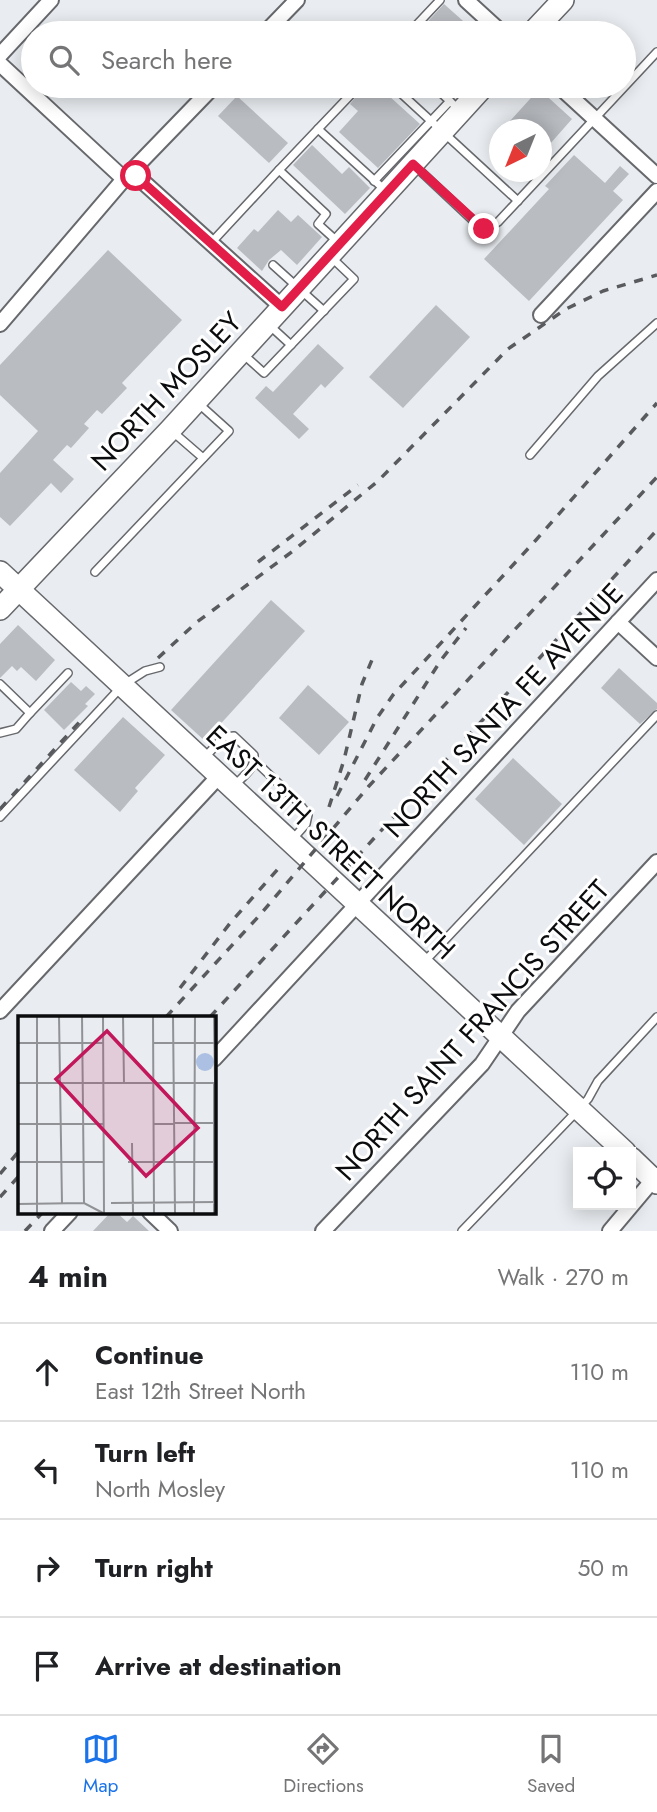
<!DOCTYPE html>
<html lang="en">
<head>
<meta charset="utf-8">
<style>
  body { margin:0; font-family:Jost,sans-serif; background:#f2f2f2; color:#202124 }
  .controls { position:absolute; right:21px; bottom:21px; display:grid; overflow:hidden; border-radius:0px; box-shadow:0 4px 18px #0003 }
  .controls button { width:63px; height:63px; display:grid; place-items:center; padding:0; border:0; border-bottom:2px solid #e0e0e0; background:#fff; color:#202124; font:35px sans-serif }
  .compass { position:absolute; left:489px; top:119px; width:63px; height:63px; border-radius:50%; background:#fff; box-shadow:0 4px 18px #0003; rotate:223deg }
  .stop { position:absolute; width:21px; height:21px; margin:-16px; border:5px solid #e11d48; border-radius:50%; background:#fff }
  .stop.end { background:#e11d48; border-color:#fff; box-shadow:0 2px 7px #0008 }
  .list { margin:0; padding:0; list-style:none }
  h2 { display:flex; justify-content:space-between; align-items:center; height:91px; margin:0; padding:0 28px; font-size:30px }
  h2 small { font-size:23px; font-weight:400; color:#757577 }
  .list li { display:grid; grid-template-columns:46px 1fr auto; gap:21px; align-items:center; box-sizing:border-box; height:98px; padding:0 28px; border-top:2px solid #e0e0e0 }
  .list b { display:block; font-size:26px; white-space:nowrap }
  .list p { margin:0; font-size:23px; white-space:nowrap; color:#757577 }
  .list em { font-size:23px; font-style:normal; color:#757577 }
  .icon { flex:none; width:38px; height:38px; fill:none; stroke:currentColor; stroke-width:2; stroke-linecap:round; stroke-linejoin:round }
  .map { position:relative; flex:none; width:657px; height:1231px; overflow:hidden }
  .search { position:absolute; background:#fff; box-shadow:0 4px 18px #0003; left:21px; right:21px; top:21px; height:77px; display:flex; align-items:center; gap:18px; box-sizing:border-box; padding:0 24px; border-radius:38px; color:#757577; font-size:26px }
  .sheet { height:483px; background:#fff }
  nav { display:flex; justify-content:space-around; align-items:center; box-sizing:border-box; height:98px; border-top:2px solid #e0e0e0; background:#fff; font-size:19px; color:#757577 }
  nav a { display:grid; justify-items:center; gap:4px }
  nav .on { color:#1a73e8 }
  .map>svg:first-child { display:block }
</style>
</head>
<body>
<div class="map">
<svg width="657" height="1231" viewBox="0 0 657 1231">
  <rect width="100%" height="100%" fill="#e9ecf0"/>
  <g fill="#b9bcc1">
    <polygon points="444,4 471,28 466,33 417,33"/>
    <polygon points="365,86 378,86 420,124 378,168 339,132 358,111 350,104"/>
    <polygon points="539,89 572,119 542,153 542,130 502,130"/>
    <polygon points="237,96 288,143 269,163 218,116"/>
    <polygon points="312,145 342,174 349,167 370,188 345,214 293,165"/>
    <polygon points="574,155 605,183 620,166 629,174 613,191 623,200 529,301 484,259 549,189 545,186"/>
    <polygon points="278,210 291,222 298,215 322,237 297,265 281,250 269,260 262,271 237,248 254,229 258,232"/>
    <polygon points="108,250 182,320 122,383 127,388 102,414 97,410 84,424 89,428 71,448 67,445 53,460 74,479 61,493 51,483 10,526 0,517 0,473 38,431 0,395 0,365"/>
    <polygon points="436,305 470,337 403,408 369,377"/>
    <polygon points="318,344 344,368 325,388 321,384 293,414 309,429 299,439 255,398 266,386 273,392"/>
    <polygon points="271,600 305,631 205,741 171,710"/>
    <polygon points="18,625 55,660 36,681 21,667 17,671 12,666 0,678 0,644"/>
    <polygon points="619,668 657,703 657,709 640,724 601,688"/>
    <polygon points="71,682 81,691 86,686 95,694 85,704 88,706 64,730 44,710"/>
    <polygon points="308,685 349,722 319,755 279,718"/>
    <polygon points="123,717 165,755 135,788 138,791 120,812 74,770"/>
    <polygon points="513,758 562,804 524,845 475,799"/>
    <polygon points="111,1212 116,1212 127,1222 133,1216 149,1231 93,1231"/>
  </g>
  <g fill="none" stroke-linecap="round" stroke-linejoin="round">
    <g stroke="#66686c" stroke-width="10">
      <g id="lane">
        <polyline points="409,33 440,0"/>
        <polyline points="359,86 318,129 387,192"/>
        <polyline points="393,86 518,201"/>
        <polyline points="446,86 440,92 453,104"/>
        <polyline points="318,129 279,170 326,214 318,224 339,243"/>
        <polyline points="415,166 480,227 490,227 498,222 657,52"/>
        <polyline points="374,181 450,101"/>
        <polyline points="211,243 279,170"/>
        <polyline points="273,265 324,311"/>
        <polyline points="268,324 291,345"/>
        <polyline points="244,355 264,373 354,279 332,258"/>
        <polyline points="173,432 203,458"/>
        <polyline points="530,455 598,376 657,323"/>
        <polyline points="95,572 229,431 199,404"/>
        <polyline points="0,684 30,713 68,673"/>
        <polyline points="0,733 16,729 30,713"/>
        <path d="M205 757 224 737 234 736 254 755C255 769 244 775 235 785"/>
        <polyline points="255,761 298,802 308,815 306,824 291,841"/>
        <polyline points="0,817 123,685 145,671 160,667"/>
        <polyline points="425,961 657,715"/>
        <polyline points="462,1231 579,1109 588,1099 598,1081 657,1017"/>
      </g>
    </g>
    <g stroke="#66686c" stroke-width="18">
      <g id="street">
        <polyline points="466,0 502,33"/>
        <polyline points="265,33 297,0"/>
        <polyline points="0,55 51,0"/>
        <polyline points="0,64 124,179"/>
        <polyline points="559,86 657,176"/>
        <polyline points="131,171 282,307"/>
        <polyline points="541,315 657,191"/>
        <polyline points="0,324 124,179 214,86"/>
        <polyline points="618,622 657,658"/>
        <polyline points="0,1011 219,776"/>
        <polyline points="214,1059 657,580"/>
        <polyline points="150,1212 170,1231"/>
        <polyline points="52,1231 70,1212"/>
        <polyline points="323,1231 482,1064 518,1011 657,862"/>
        <polyline points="610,1231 657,1175"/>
      </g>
    </g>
    <g stroke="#66686c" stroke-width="24">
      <g id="secondary">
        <polyline points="532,33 563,0"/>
        <polyline points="0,572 625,1152"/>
        <polyline points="0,609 170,430 484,86"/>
        <polyline points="631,1158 657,1183"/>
      </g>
    </g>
    <use href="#lane" stroke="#fff" stroke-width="7"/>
    <use href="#street" stroke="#fff" stroke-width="14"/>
    <use href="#secondary" stroke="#fff" stroke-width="21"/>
    <g stroke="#585a5d" stroke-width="3.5" stroke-dasharray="9 9" stroke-linecap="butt">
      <polyline points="258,562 358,485"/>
      <polyline points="158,658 197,622 293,551 378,481 508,349 566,309 603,291 657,275"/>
      <polyline points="365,780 441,660 466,628"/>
      <polyline points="337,796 377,718 393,695 536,540 657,403"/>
      <polyline points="329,807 344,760 362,684 374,655"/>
      <polyline points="0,809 84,717"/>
      <polyline points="180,988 231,922 278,869"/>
      <polyline points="166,1017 259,916 369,786 657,477"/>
      <polyline points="210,1017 657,530"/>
      <polyline points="0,1174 19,1151"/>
      <polyline points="0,1197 19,1176"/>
      <polyline points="25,1231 43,1212"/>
    </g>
  </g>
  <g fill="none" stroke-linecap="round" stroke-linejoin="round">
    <polyline stroke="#e11d48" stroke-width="9" points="136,176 282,307 413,164 484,229"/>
  </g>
  <g text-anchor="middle" stroke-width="6" stroke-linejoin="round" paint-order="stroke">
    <g font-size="28" fill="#0b0c0e" stroke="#fff">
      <text transform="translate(166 391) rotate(-47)" y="10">NORTH MOSLEY</text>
      <text transform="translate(503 710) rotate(-47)" y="10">NORTH SANTA FE AVENUE</text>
      <text transform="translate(331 842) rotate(43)" y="10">EAST 13TH STREET NORTH</text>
      <text transform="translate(472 1030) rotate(-48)" y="10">NORTH SAINT FRANCIS STREET</text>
    </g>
  </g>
  <g transform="translate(18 1016)">
    <rect width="198" height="198" fill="#e9ecf0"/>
    <path d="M178 46a9 9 0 1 1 18 0a9 9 0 1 1-18 0Z" fill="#abc0e2"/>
    <path fill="none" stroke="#909296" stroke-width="2" d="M19 0V197M41 0 44 188M64 0 66 187M85 0 86 197M105 0 106 67M135 0 136 197M155 0 157 197M196 0 197 67M0 27H85M135 27H198M0 67H198M157 107H198M0 108H85M135 108H157M114 127 115 197M0 146H85M110 146H198M93 187 198 186M0 188 66 187 85 197M176 197 177 0M196 197V67"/>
    <path fill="#c2185b" fill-opacity="0.15" stroke="#c2185b" stroke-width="3.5" d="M89 15 180 112 128 160 38 63Z"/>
    <rect width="198" height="198" fill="none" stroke="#0b0c0e" stroke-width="3.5"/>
  </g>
</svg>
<div class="controls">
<button><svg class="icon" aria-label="locate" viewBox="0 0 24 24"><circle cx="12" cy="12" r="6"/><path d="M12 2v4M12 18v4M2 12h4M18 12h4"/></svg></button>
</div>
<svg class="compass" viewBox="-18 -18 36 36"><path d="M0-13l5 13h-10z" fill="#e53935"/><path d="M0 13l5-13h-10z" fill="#757577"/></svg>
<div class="stop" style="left:136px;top:176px"></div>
<div class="stop end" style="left:484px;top:229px"></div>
<div class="search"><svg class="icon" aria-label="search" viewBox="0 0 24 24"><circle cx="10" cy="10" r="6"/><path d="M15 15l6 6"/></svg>Search here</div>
</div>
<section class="sheet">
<h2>4 min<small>Walk · 270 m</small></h2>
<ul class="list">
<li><svg class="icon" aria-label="ahead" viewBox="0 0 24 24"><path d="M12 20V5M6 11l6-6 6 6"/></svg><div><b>Continue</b><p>East 12th Street North</p></div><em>110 m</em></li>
<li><svg class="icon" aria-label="left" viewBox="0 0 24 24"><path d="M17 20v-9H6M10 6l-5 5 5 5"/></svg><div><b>Turn left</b><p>North Mosley</p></div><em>110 m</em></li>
<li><svg class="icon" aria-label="right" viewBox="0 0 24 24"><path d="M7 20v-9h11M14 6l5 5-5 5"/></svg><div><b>Turn right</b></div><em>50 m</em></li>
<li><svg class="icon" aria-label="arrive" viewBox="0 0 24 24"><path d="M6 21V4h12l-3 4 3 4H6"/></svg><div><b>Arrive at destination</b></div></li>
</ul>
</section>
<nav>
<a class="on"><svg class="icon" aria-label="map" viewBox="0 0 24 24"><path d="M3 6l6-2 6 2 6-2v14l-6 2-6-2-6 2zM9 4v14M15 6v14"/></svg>Map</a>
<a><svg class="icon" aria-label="directions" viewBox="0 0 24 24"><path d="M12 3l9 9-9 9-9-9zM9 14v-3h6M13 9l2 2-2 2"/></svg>Directions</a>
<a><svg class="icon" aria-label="saved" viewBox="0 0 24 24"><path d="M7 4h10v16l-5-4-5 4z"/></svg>Saved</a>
</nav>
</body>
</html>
